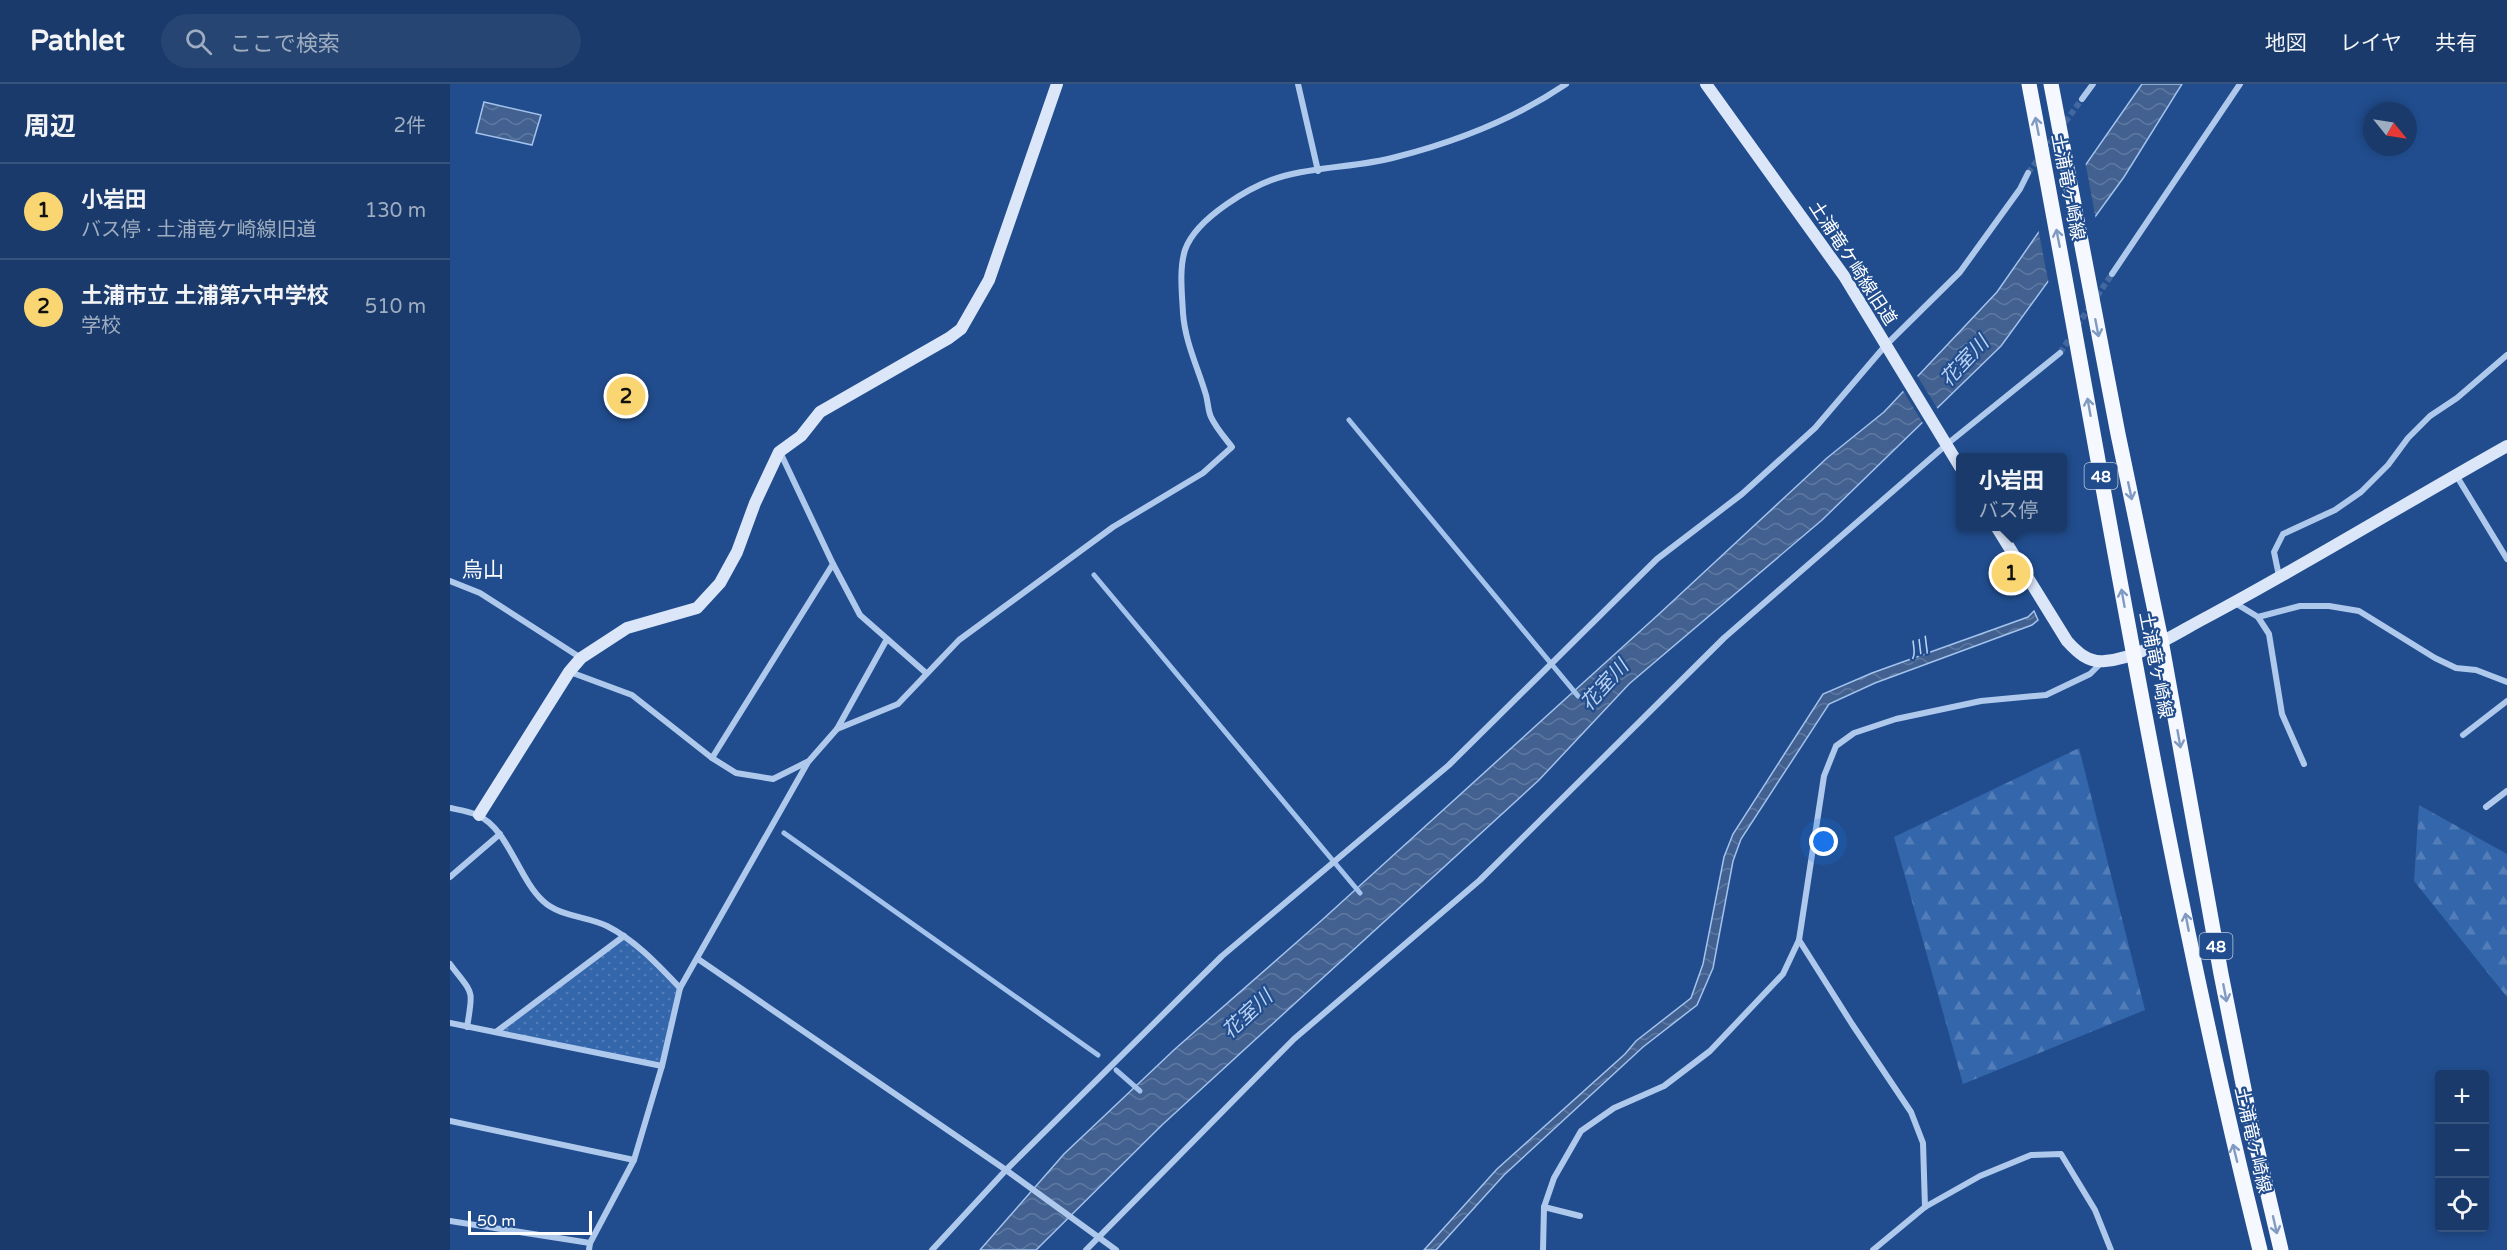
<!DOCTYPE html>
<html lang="ja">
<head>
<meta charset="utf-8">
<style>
  body { margin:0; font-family:"Varela Round","Noto Sans JP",sans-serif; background:#264572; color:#f1f3f6 }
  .controls { position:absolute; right:18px; bottom:18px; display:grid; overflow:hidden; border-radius:6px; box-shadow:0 3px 9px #0003 }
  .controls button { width:54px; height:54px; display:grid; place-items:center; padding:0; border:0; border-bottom:2px solid #37547e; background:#193a6a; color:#f1f3f6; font:30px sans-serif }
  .compass { position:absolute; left:1913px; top:18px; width:54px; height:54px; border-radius:50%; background:#193a6a; box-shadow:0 3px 9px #0003; rotate:120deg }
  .scale { position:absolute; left:18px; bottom:15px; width:124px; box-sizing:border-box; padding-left:6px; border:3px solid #fff; border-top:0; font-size:16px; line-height:21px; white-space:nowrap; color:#fff; -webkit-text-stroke:4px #214d8e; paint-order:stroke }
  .you { position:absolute; left:1374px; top:758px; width:21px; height:21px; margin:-15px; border:4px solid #fff; border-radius:50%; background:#1a73e8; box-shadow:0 0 0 9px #1a73e833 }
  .badge { display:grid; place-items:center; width:39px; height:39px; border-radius:50%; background:#f9d671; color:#111; font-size:20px; font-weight:700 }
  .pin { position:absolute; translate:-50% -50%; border:3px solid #fff; box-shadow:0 2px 6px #0006 }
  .popup { position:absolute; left:1506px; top:369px; width:111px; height:78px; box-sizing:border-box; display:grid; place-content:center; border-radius:6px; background:#193a6a; filter:drop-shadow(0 2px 4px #0005); font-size:20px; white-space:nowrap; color:#9fadc1 }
  .popup b { font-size:22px; color:#f1f3f6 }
  .popup::after { content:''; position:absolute; left:50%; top:100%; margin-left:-12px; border:12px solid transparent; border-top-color:#193a6a }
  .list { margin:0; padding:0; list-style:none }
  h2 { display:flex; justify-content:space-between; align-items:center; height:78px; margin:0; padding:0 24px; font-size:26px }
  h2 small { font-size:20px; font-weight:400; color:#9fadc1 }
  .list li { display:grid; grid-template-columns:39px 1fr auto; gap:18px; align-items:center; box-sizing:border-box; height:96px; padding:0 24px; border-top:2px solid #37547e }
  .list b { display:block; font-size:22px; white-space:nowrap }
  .list p { margin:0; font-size:20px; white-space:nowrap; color:#9fadc1 }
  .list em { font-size:20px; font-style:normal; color:#9fadc1 }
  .icon { flex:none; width:33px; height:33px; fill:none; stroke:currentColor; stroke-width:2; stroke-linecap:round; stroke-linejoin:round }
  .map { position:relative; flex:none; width:2057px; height:1166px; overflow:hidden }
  header { display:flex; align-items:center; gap:36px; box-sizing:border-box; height:84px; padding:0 30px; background:#193a6a; border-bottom:2px solid #37547e }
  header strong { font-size:28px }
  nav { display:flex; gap:33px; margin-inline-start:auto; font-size:21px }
  .search { width:420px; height:54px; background:#264572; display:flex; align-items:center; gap:15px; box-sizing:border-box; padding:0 21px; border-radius:33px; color:#9fadc1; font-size:22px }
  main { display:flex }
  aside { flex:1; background:#193a6a }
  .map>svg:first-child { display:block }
</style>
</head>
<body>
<header>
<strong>Pathlet</strong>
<div class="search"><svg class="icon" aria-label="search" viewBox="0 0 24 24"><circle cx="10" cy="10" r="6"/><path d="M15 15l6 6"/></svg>ここで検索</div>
<nav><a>地図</a><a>レイヤ</a><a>共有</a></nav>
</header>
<main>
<aside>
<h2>周辺<small>2件</small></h2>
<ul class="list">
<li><span class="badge">1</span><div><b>小岩田</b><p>バス停 · 土浦竜ケ崎線旧道</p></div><em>130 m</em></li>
<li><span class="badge">2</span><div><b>土浦市立 土浦第六中学校</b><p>学校</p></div><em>510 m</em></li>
</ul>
</aside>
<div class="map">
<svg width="2057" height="1166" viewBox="0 0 2057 1166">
  <defs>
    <pattern id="forest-firs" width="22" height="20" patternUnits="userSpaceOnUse" patternTransform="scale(1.5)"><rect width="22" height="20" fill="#3466ab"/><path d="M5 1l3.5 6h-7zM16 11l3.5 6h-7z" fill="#527db8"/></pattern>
    <pattern id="park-dots" width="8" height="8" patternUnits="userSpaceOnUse" patternTransform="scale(1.5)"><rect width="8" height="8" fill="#3466ab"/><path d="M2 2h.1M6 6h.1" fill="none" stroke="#527db8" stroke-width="1.8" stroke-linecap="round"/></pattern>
    <pattern id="water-waves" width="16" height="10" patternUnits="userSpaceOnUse" patternTransform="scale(1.5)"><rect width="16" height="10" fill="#426190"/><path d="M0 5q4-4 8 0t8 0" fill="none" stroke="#5e79a1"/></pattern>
  </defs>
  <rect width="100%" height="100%" fill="#214d8e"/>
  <g fill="url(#forest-firs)">
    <polygon points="1629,664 1695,926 1513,1000 1444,753"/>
    <polygon points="1969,721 2057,770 2057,913 1964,797"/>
  </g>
  <polygon fill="url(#park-dots)" points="174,852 230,904 212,982 46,948"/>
  <g fill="url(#water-waves)" stroke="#a3c3ed" stroke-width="1.5">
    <polygon points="1692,0 1732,0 1674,93 1551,262 1372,436 1179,600 1089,696 712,1041 586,1166 530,1166 614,1070 725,965 872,836 1209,530 1377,374 1434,328 1547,208"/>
    <polygon points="34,18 91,31 82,61 26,49"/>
    <polygon points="1584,527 1588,536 1582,541 1425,599 1379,620 1291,755 1283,777 1263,884 1247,921 1193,963 1054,1091 986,1166 974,1166 1047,1085 1175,970 1186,957 1241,914 1253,880 1274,773 1283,750 1373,610 1422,589 1578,533"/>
  </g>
  <g fill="#214d8e">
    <polygon points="1635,77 1646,136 1599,201 1588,144"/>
    <polygon points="1466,290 1489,327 1474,341 1452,305"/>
  </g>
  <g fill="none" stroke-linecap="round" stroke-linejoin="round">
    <g stroke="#a3c3ed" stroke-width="5">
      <polyline points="899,336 1128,612"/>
      <polyline points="644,491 910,809"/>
      <polyline points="334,749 648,971"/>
      <polyline points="666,986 690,1007"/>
    </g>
    <g stroke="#42689f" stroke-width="6" stroke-dasharray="6 3" stroke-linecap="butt">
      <polyline points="1578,89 1632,15"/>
      <polyline points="1627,242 1662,190"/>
      <polyline points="1610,269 1622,251"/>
    </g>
    <g stroke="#afc9ec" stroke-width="6">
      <polyline points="848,0 868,87"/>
      <polyline points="1632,15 1643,0"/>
      <polyline points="1662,190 1790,0"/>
      <polyline points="330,368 383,480 410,531 476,589"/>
      <polyline points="2006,391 2057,475"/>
      <polyline points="1829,492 1824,468 1833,450 1885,426 1911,408 1938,381 1958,354 1980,332 2007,314 2057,271"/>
      <polyline points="0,497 30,509 131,574"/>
      <polyline points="1785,519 1808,533 1819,550 1832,630 1854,680"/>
      <polyline points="1808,533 1850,522 1879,522 1909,527 1985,574 2006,584 2026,586 2057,598"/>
      <polyline points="120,588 182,611 262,674 286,689 323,695 357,678"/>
      <path d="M387 645 448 620 509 556 663 443 753 389 782 363C775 354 766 344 761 333 758 327 758 318 756 311 748 284 735 258 733 229 732 209 729 185 735 166 746 134 803 100 834 92 871 82 910 83 946 73 1005 58 1066 34 1116 0"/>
      <polyline points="2013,651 2057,617"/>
      <polyline points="262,674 383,480"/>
      <polyline points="2036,723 2057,707"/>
      <path d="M0 724C9 726 18 727 27 731 58 744 68 794 93 817 110 833 137 832 157 842 185 856 209 882 230 904"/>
      <polyline points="0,793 50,750"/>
      <polyline points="1349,856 1402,940 1461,1028 1473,1059 1475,1123"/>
      <polyline points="248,875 556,1086 666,1166"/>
      <path d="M0 880C23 911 24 903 17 943"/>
      <polyline points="0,939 212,982"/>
      <polyline points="46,948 174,852"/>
      <polyline points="0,1037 184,1076"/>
      <polyline points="1094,1123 1130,1132"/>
      <polyline points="0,1137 140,1159"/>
      <polyline points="139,1166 140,1159 184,1076 212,982 230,904 358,678 387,645 437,555"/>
      <polyline points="482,1166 556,1086 772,872 999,681 1207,475 1292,410 1365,344 1435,262 1510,188 1570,105 1578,89"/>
      <polyline points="636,1166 844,955 1030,796 1274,554 1496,361 1610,269"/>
      <polyline points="1093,1166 1094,1123 1104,1094 1131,1047 1164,1024 1214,1002 1260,967 1333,890 1349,856 1374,692 1386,662 1404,649 1446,635 1531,617 1596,611 1640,590 1652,578"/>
      <polyline points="1423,1166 1475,1123 1530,1092 1581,1071 1611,1070 1645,1126 1661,1166"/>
    </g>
    <g stroke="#dbe7f9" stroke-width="12">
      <polyline points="1256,0 1394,192 1510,383"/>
      <path d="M1546 442 1617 557C1627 568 1638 579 1655 577 1693 573 1726 549 1759 532 1860 478 1957 418 2057 362"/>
      <polyline points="29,731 119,588 131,574 177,544 247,524 270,499 287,468 305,419 329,368 351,352 370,328 499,254 511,245 539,196 607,0"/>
    </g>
    <g stroke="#f5f8ff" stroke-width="15">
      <path d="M1579 0C1653 389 1714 782 1810 1166"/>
      <polyline points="1601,0 1668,350 1711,556 1771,890 1799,1030 1831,1166"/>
    </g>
  </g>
  <defs><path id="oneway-shaft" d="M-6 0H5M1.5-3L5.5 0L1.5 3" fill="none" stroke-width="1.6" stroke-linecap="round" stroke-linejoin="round" transform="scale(1.5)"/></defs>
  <g stroke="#809ac1">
    <use href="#oneway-shaft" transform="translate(1587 42) rotate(-101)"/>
    <use href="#oneway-shaft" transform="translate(1608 154) rotate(-101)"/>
    <use href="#oneway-shaft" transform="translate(1647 244) rotate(79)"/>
    <use href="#oneway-shaft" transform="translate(1639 323) rotate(-100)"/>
    <use href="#oneway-shaft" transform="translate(1680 407) rotate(78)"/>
    <use href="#oneway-shaft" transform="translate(1673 514) rotate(-100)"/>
    <use href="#oneway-shaft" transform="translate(1729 655) rotate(80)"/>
    <use href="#oneway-shaft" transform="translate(1737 838) rotate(-101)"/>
    <use href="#oneway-shaft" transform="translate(1775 909) rotate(79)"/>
    <use href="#oneway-shaft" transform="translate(1785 1069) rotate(-104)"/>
    <use href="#oneway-shaft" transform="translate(1825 1141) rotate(77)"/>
  </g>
  <g text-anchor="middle" stroke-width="4.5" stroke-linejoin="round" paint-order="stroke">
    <g fill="#214d8e" stroke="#bccadd" stroke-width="1.5">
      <rect x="1634.5" y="379" width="33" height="26" rx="4.5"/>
      <rect x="1749.5" y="849" width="33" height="26" rx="4.5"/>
    </g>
    <g font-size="16" font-weight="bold" fill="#fff">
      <text x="1651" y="398">48</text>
      <text x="1766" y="868">48</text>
    </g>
    <g font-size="18" fill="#fff" stroke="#214d8e">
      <text transform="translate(1618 103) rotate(79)" y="6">土浦竜ヶ崎線</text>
      <text transform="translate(1403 179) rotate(57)" y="6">土浦竜ケ崎線旧道</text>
      <text transform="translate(1706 581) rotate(79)" y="6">土浦竜ヶ崎線</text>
      <text transform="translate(1803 1056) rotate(77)" y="6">土浦竜ヶ崎線</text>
    </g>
    <g font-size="20" font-style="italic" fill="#bbd3f3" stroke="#214d8e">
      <text transform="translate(1514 277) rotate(-47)" y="7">花室川</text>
      <text transform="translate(1468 564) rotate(-21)" y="7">川</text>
      <text transform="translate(1154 601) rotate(-48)" y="7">花室川</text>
      <text transform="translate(797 930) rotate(-43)" y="7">花室川</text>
    </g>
    <g font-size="21" fill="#fff" stroke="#214d8e">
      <text x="33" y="493">烏山</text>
    </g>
  </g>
</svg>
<div class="controls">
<button>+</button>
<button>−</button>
<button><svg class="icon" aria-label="locate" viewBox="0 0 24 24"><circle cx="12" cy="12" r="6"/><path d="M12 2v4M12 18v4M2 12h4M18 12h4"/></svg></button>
</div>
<svg class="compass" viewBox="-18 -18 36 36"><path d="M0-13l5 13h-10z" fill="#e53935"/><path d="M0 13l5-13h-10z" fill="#9fadc1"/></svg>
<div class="scale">50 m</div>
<div class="you"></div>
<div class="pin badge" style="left:1561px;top:489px">1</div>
<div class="popup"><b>小岩田</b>バス停</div>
<div class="pin badge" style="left:176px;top:312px">2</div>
</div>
</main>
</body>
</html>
